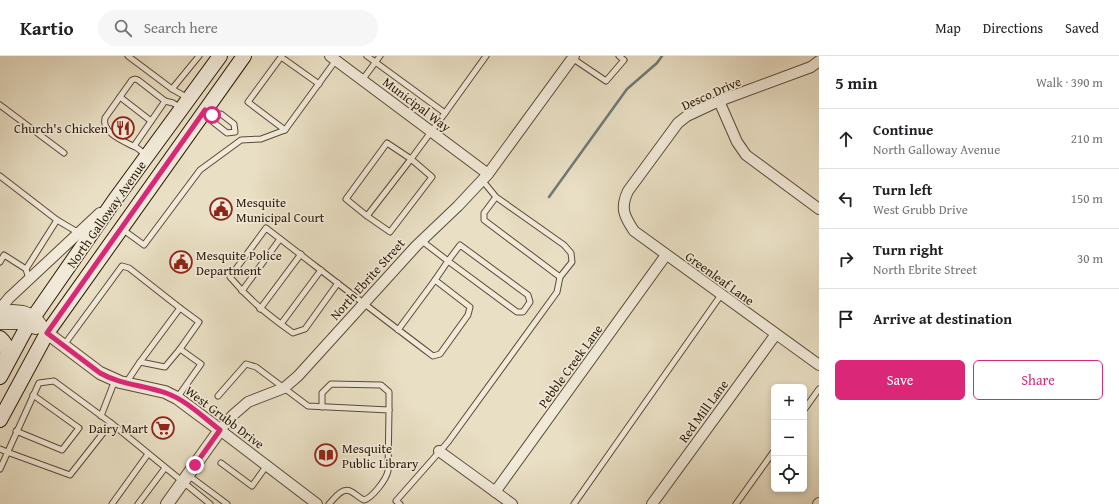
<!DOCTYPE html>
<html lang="en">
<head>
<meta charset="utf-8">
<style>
  body { margin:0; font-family:"Gentium Book Plus",serif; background:#f6f6f6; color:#202124 }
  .controls { position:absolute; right:12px; bottom:12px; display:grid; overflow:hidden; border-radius:6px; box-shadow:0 2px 6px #0003 }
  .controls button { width:36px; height:36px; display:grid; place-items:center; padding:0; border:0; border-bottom:1px solid #e0e0e0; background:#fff; color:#202124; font:20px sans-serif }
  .stop { position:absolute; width:12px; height:12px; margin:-9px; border:3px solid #db2777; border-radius:50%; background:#fff }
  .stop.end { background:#db2777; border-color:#fff; box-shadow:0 1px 4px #0008 }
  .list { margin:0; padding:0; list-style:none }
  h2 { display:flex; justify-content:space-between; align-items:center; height:52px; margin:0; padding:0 16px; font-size:17px }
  h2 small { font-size:13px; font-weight:400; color:#757577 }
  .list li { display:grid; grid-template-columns:26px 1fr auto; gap:12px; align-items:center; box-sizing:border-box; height:60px; padding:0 16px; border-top:1px solid #e0e0e0 }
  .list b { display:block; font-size:15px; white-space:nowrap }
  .list p { margin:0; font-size:13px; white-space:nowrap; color:#757577 }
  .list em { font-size:13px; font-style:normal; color:#757577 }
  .actions { display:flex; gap:8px; padding:12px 16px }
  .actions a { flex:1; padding:9px 0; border:1px solid #db2777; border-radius:6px; text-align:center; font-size:14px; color:#db2777 }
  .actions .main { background:#db2777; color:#fff }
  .icon { flex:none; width:22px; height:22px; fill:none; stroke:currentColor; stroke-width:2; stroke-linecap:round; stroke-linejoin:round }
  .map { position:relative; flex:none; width:819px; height:448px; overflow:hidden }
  header { display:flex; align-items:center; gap:24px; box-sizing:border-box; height:56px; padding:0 20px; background:#fff; border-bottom:1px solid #e0e0e0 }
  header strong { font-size:19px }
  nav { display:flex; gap:22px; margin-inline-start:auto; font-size:14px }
  .search { width:280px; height:36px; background:#f6f6f6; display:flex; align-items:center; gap:10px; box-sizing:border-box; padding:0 14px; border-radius:22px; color:#757577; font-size:15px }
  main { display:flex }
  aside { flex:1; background:#fff }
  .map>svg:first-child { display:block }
</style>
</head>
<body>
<header>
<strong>Kartio</strong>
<div class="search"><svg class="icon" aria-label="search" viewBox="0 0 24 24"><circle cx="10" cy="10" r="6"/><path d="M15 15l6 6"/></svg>Search here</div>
<nav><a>Map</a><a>Directions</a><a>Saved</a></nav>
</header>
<main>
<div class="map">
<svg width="819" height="448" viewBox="0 0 819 448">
  <rect width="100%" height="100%" fill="#e9dfc4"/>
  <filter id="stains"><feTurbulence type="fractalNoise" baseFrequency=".005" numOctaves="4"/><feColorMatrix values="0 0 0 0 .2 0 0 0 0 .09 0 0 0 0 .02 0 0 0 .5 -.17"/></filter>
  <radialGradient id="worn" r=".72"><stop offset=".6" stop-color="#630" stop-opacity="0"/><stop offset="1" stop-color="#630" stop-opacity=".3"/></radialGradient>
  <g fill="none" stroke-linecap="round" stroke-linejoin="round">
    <polyline stroke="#707976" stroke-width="2.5" points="549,141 627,33 657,7 662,0"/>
    <g stroke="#5b4a36" stroke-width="7">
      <g id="service">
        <polyline points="128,0 172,33"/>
        <polyline points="367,0 445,57 411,103 432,121 390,176 367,160 346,143 387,87 411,103 367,160"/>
        <polyline points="572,2 606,25 624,4 619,0"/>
        <polyline points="363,23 380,0"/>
        <polyline points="120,41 151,65"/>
        <polyline points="188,42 172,33 199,0"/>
        <polyline points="0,49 64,97"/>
        <polyline points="445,57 486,0"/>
        <polygon points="221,58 234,68 235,76 227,77 213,66 213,60"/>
        <polyline points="285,74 248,46 281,1 319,28"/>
        <polyline points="134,90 165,45"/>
        <path d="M146 99C142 97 138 91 133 90 123 85 101 76 105 62L132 24 135 23 138 24 165 45 173 47 181 52"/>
        <polyline points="0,120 57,164"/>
        <polyline points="482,124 496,141 564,189 571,197 572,206 560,221 484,164 484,157 496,141"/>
        <polyline points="122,173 144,189 200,114 241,84 261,83 285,74 336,4"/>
        <polyline points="422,185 448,205 435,224"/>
        <polygon points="460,189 528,239 530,246 523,256 517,256 448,205"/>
        <polyline points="0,206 4,199 26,213"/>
        <polyline points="29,223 26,213 57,164 79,177"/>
        <path d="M338 227 305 273 293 277C268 259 250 245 230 221L266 172C322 215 377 258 433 300L440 298 468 259 470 251 435 224 398 274"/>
        <polyline points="242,235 280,183"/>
        <polyline points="260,253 301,198"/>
        <polyline points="281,268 321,214"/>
        <polyline points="64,289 122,210 129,212 180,252"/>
        <polyline points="140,306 180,252 199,266 180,293"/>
        <polyline points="126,327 140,306 165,311 180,293 201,308 177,342"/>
        <path d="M218 340 246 308 256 311 308 350 389 354 388 415C386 424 372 442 364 444 359 442 355 437 350 435 342 431 334 443 329 448"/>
        <polyline points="322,351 322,337 331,328 381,329 389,336 389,354"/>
        <polyline points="804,354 819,333"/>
        <polyline points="101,360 115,324"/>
        <polyline points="111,367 210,448"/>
        <polyline points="16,375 62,394 79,372 33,339"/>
        <polyline points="0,393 7,396 70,419 111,367 54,325 39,327 0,413"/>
        <polyline points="221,407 252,430 267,409"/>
        <polyline points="188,419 227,448"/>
        <polyline points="112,448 148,398"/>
        <polyline points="138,448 165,412"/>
        <polyline points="400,448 396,445 448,386 557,236 560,221"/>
        <polyline points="574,448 721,239"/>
        <polyline points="736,448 774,395"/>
      </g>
    </g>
    <g stroke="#5b4a36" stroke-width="12">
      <g id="minor">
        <polyline points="330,0 488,118"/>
        <path d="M819 5 811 11 719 45 687 60 678 67 628 135C620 152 624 160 634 175L819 309"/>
        <polyline points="719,45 737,86 746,99 819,153"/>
        <polyline points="0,253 9,242 100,157"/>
        <polyline points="439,395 512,448"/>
        <polyline points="495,436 666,199"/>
        <polyline points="317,448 220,374 233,359 248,346 284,332 298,320 416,190 458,150 488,118 574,0"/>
        <polyline points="652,448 776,278"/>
        <polyline points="818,448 819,447"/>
      </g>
    </g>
    <g stroke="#5b4a36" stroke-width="14">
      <g id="tertiary">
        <polyline points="0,256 12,255 23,256 34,260 47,277 100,317 120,326 165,336 177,342 220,374 167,448"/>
        <polyline points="0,267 21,267 36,272"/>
      </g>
    </g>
    <g stroke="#2c1907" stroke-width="16">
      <g id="secondary">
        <path d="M0 282C9 290 8 298 5 309"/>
        <polyline points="0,321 28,269 114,145 220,0"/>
        <polyline points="0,364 47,277 244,0"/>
      </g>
    </g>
    <use href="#service" stroke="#f1ead9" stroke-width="5"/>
    <use href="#minor" stroke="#f1ead9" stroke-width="10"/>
    <use href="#tertiary" stroke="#f1ead9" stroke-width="12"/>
    <use href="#secondary" stroke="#f1ead9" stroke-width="14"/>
  </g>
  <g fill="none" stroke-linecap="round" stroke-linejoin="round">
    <path stroke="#db2777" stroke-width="5" d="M195 409 220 374C203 361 186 344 166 337 144 329 121 329 100 317L47 277 205 54 212 59"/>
  </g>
  <defs>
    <g id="restaurant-ring" transform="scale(1.15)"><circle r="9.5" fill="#f1ead9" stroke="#8f2418" stroke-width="1.5"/><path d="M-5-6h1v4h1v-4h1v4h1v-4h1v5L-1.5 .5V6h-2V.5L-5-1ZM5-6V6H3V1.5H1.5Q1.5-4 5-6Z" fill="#8f2418"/></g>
    <g id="civic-ring" transform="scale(1.15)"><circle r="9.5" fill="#f1ead9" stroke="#8f2418" stroke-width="1.5"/><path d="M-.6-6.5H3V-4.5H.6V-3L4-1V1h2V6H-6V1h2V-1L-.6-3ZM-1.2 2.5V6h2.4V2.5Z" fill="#8f2418"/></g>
    <g id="supermarket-ring" transform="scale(1.15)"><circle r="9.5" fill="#f1ead9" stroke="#8f2418" stroke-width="1.5"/><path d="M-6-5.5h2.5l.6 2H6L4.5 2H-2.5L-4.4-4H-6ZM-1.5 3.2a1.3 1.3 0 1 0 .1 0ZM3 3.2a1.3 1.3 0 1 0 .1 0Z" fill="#8f2418"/></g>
    <g id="library-ring" transform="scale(1.15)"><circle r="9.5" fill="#f1ead9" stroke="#8f2418" stroke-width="1.5"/><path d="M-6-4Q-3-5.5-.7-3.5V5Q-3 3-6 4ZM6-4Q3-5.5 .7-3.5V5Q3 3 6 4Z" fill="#8f2418"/></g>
  </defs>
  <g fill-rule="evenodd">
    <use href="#restaurant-ring" x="123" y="72"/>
    <use href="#civic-ring" x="221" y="153"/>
    <use href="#civic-ring" x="181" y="206"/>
    <use href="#supermarket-ring" x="163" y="372"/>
    <use href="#library-ring" x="326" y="399"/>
  </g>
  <g text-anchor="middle" stroke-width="3.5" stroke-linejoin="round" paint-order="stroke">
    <g font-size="13" fill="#2c1907" stroke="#f1ead9">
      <text transform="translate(711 37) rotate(-24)" y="5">Desco Drive</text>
      <text transform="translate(417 48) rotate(37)" y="5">Municipal Way</text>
      <text transform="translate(106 158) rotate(-55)" y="5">North Galloway Avenue</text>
      <text transform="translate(720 222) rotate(36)" y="5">Greenleaf Lane</text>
      <text transform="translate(367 223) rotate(-48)" y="5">North Ebrite Street</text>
      <text transform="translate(570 310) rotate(-54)" y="5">Pebble Creek Lane</text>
      <text transform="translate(703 355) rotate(-54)" y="5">Red Mill Lane</text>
      <text transform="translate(225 361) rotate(37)" y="5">West Grubb Drive</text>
    </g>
    <g font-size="13" fill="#2c1907" stroke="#f1ead9" text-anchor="start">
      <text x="108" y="77" text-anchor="end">Church's Chicken</text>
      <text x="236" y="151">Mesquite<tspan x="236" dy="15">Municipal Court</tspan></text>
      <text x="196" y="204">Mesquite Police<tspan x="196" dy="15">Department</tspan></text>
      <text x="148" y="377" text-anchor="end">Dairy Mart</text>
      <text x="342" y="397">Mesquite<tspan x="342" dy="15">Public Library</tspan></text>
    </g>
  </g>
  <rect width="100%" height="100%" filter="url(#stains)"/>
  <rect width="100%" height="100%" fill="url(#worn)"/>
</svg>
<div class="controls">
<button>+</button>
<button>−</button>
<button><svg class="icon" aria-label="locate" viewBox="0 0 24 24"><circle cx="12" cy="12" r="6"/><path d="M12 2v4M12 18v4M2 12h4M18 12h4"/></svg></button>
</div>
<div class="stop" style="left:212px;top:59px"></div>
<div class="stop end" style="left:195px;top:409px"></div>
</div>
<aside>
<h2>5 min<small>Walk · 390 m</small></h2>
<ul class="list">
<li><svg class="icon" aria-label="ahead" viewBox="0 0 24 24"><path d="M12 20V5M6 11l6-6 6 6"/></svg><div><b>Continue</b><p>North Galloway Avenue</p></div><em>210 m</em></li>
<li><svg class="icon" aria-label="left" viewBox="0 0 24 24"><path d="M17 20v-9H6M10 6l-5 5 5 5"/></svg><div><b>Turn left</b><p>West Grubb Drive</p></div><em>150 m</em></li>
<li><svg class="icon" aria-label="right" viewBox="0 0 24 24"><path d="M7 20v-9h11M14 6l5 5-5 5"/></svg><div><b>Turn right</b><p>North Ebrite Street</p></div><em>30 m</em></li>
<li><svg class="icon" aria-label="arrive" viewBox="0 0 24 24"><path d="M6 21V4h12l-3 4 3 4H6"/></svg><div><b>Arrive at destination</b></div></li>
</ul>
<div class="actions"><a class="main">Save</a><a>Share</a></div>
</aside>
</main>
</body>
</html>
